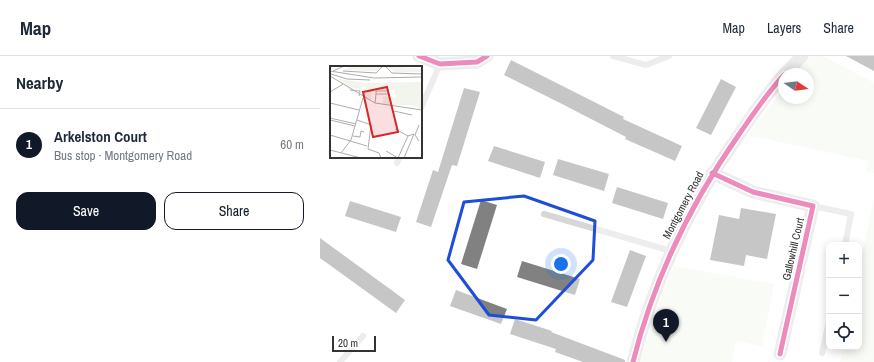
<!DOCTYPE html>
<html lang="en">
<head>
<meta charset="utf-8">
<style>
  body { margin:0; font-family:"Archivo Narrow",sans-serif; background:#f2f2f3; color:#1f2937 }
  .controls { position:absolute; right:12px; bottom:12px; display:grid; overflow:hidden; border-radius:8px; box-shadow:0 2px 10px #0003 }
  .controls button { width:36px; height:36px; display:grid; place-items:center; padding:0; border:0; border-bottom:1px solid #e0e1e3; background:#fff; color:#1f2937; font:20px sans-serif }
  .compass { position:absolute; left:458px; top:12px; width:36px; height:36px; border-radius:50%; background:#fff; box-shadow:0 2px 10px #0003; rotate:103deg }
  .scale { position:absolute; left:12px; bottom:10px; width:44px; box-sizing:border-box; padding-left:4px; border:2px solid #333; border-top:0; font-size:11px; line-height:14px; white-space:nowrap; color:#333; -webkit-text-stroke:3px #fff; paint-order:stroke }
  .you { position:absolute; left:241px; top:208px; width:14px; height:14px; margin:-10px; border:3px solid #fff; border-radius:50%; background:#1a73e8; box-shadow:0 0 0 6px #1a73e833 }
  .badge { display:grid; place-items:center; width:26px; height:26px; border-radius:50%; background:#111827; color:#fff; font-size:13px; font-weight:700 }
  .pin { position:absolute; translate:-50% -33px; filter:drop-shadow(0 1px 2px #0008) }
  .pin::after { content:''; position:absolute; top:21px; width:14px; height:12px; background:inherit; clip-path:polygon(0 0,100% 0,50% 100%) }
  .list { margin:0; padding:0; list-style:none }
  h2 { display:flex; justify-content:space-between; align-items:center; height:52px; margin:0; padding:0 16px; font-size:17px }
  h2 small { font-size:13px; font-weight:400; color:#747a83 }
  .list li { display:grid; grid-template-columns:26px 1fr auto; gap:12px; align-items:center; box-sizing:border-box; height:72px; padding:0 16px; border-top:1px solid #e0e1e3 }
  .list b { display:block; font-size:15px; white-space:nowrap }
  .list p { margin:0; font-size:13px; white-space:nowrap; color:#747a83 }
  .list em { font-size:13px; font-style:normal; color:#747a83 }
  .actions { display:flex; gap:8px; padding:12px 16px }
  .actions a { flex:1; padding:9px 0; border:1px solid #111827; border-radius:12px; text-align:center; font-size:14px; color:#111827 }
  .actions .main { background:#111827; color:#fff }
  .icon { flex:none; width:22px; height:22px; fill:none; stroke:currentColor; stroke-width:2; stroke-linecap:round; stroke-linejoin:round }
  .map { position:relative; flex:none; width:554px; height:306px; overflow:hidden }
  header { display:flex; align-items:center; gap:24px; box-sizing:border-box; height:56px; padding:0 20px; background:#fff; border-bottom:1px solid #e0e1e3 }
  header strong { font-size:19px }
  nav { display:flex; gap:22px; margin-inline-start:auto; font-size:14px }
  main { display:flex }
  aside { flex:1; background:#fff }
  .map>svg:first-child { display:block }
</style>
</head>
<body>
<header>
<strong>Map</strong>
<nav><a>Map</a><a>Layers</a><a>Share</a></nav>
</header>
<main>
<aside>
<h2>Nearby<small></small></h2>
<ul class="list">
<li><span class="badge">1</span><div><b>Arkelston Court</b><p>Bus stop · Montgomery Road</p></div><em>60 m</em></li>
</ul>
<div class="actions"><a class="main">Save</a><a>Share</a></div>
</aside>
<div class="map">
<svg width="554" height="306" viewBox="0 0 554 306">
  <rect width="100%" height="100%" fill="#fff"/>
  <g fill="#f1f5ed">
    <polygon points="491,0 503,0 554,27 554,117 546,115 548,105 428,79 464,32 464,42 488,42 488,18 476,18"/>
    <polygon points="554,142 554,306 520,306 523,291 539,291 539,214"/>
    <polygon points="354,210 454,228 442,290 416,285 412,306 320,306 338,250"/>
  </g>
  <g fill="#818181">
    <polygon points="526,0 554,0 554,15"/>
    <polygon points="191,4 304,61 303,63 362,90 355,105 305,83 306,81 242,48 184,19"/>
    <polygon points="401,23 416,31 391,79 376,72"/>
    <polygon points="144,32 160,36 137,110 132,109 111,171 96,166 113,114 118,116"/>
    <polygon points="174,90 225,106 220,122 168,105"/>
    <polygon points="238,103 289,118 284,135 233,119"/>
    <polygon points="297,131 348,147 343,163 292,147"/>
    <polygon points="161,144 177,149 157,213 141,208"/>
    <polygon points="30,145 81,161 76,176 25,160"/>
    <polygon points="421,152 456,158 447,203 426,199 424,210 390,204 399,159 419,163"/>
    <polygon points="0,182 85,244 76,257 0,202"/>
    <polygon points="310,194 326,200 307,251 291,246"/>
    <polygon points="202,205 260,223 255,239 197,221"/>
    <polygon points="136,234 187,253 181,268 130,250"/>
    <polygon points="195,263 232,275 231,276 305,304 305,306 263,306 235,296 236,293 190,278"/>
  </g>
  <g fill="none" stroke-linecap="round" stroke-linejoin="round">
    <g stroke="#d7d7d7" stroke-width="6">
      <polyline points="293,0 326,9 349,0"/>
      <polyline points="101,52 120,8"/>
      <polyline points="77,107 80,101"/>
      <polyline points="493,150 531,158 525,189"/>
      <polyline points="224,158 351,195"/>
      <polyline points="502,297 509,266"/>
      <polyline points="20,306 43,280"/>
    </g>
    <g stroke="#d7d7d7" stroke-width="13">
      <polyline points="99,0 120,8 157,6 167,0"/>
      <polyline points="465,18 482,0"/>
      <polyline points="392,117 433,136 493,150 460,298"/>
      <path d="M313 306C334 222 370 148 420 77 434 57 447 37 464 19"/>
    </g>
    <g stroke="#fff" stroke-width="8">
      <g id="cycleway">
        <polyline points="99,0 120,8 157,6 167,0"/>
        <polyline points="392,117 433,136 493,150 460,298"/>
        <path d="M313 306C334 222 370 148 420 77 434 57 447 37 464 19"/>
      </g>
    </g>
    <use href="#cycleway" stroke="#d6006c" stroke-width="5"/>
  </g>
  <path d="M0 0H554V306H0ZM204 140 275 165 273 204 216 264 169 259 128 204 144 146Z" fill="#fff" fill-opacity=".55" fill-rule="evenodd"/>
  <path fill="none" stroke="#1d4ed8" stroke-width="3" stroke-linejoin="round" d="M204 140 275 165 273 204 216 264 169 259 128 204 144 146Z"/>
  <g text-anchor="middle" stroke-width="4" stroke-linejoin="round" paint-order="stroke">
    <g font-size="11" fill="#333" stroke="#fff">
      <text transform="translate(363 149) rotate(-62)" y="4">Montgomery Road</text>
      <text transform="translate(473 193) rotate(-77)" y="4">Gallowhill Court</text>
    </g>
  </g>
  <g transform="translate(10 10)">
    <rect width="92" height="92" fill="#fff"/>
    <path d="M23 0H52L48 5 13 4ZM57 0 92 3V6H64ZM8 13 36 17 92 16V43L81 39H53V30L66 32 65 24H42L41 35 33 31 36 21 32 20 31 24 21 21 19 23Z" fill="#f1f5ed"/>
    <path fill="none" stroke="#adadad" stroke-width="1" d="M55 0 62 7 92 8M0 5 44 12 92 11M3 5 14 0M13 5 46 7 53 0M1 8 17 13 40 14M0 10 45 37 92 44M20 24 30 25 29 30M0 26 13 18M46 28V25H58M0 37 29 44M45 37 46 28H59M64 45 82 49M0 52 26 58M0 54 25 60M27 54 41 59 38 83 49 87 51 92M65 63 78 70M0 69 37 80M23 70 30 71 31 65 34 66M89 75 85 69 89 59M0 84 31 92M56 85 68 92M11 87 21 74 33 32M68 92 78 70 84 68 74 92"/>
    <path fill="#d62828" fill-opacity="0.15" stroke="#d62828" stroke-width="2" d="M57 21 68 66 43 71 33 26Z"/>
    <rect width="92" height="92" fill="none" stroke="#333" stroke-width="2"/>
  </g>
</svg>
<div class="controls">
<button>+</button>
<button>−</button>
<button><svg class="icon" aria-label="locate" viewBox="0 0 24 24"><circle cx="12" cy="12" r="6"/><path d="M12 2v4M12 18v4M2 12h4M18 12h4"/></svg></button>
</div>
<svg class="compass" viewBox="-18 -18 36 36"><path d="M0-13l5 13h-10z" fill="#e53935"/><path d="M0 13l5-13h-10z" fill="#747a83"/></svg>
<div class="scale">20 m</div>
<div class="you"></div>
<div class="pin badge" style="left:346px;top:286px">1</div>
</div>
</main>
</body>
</html>
